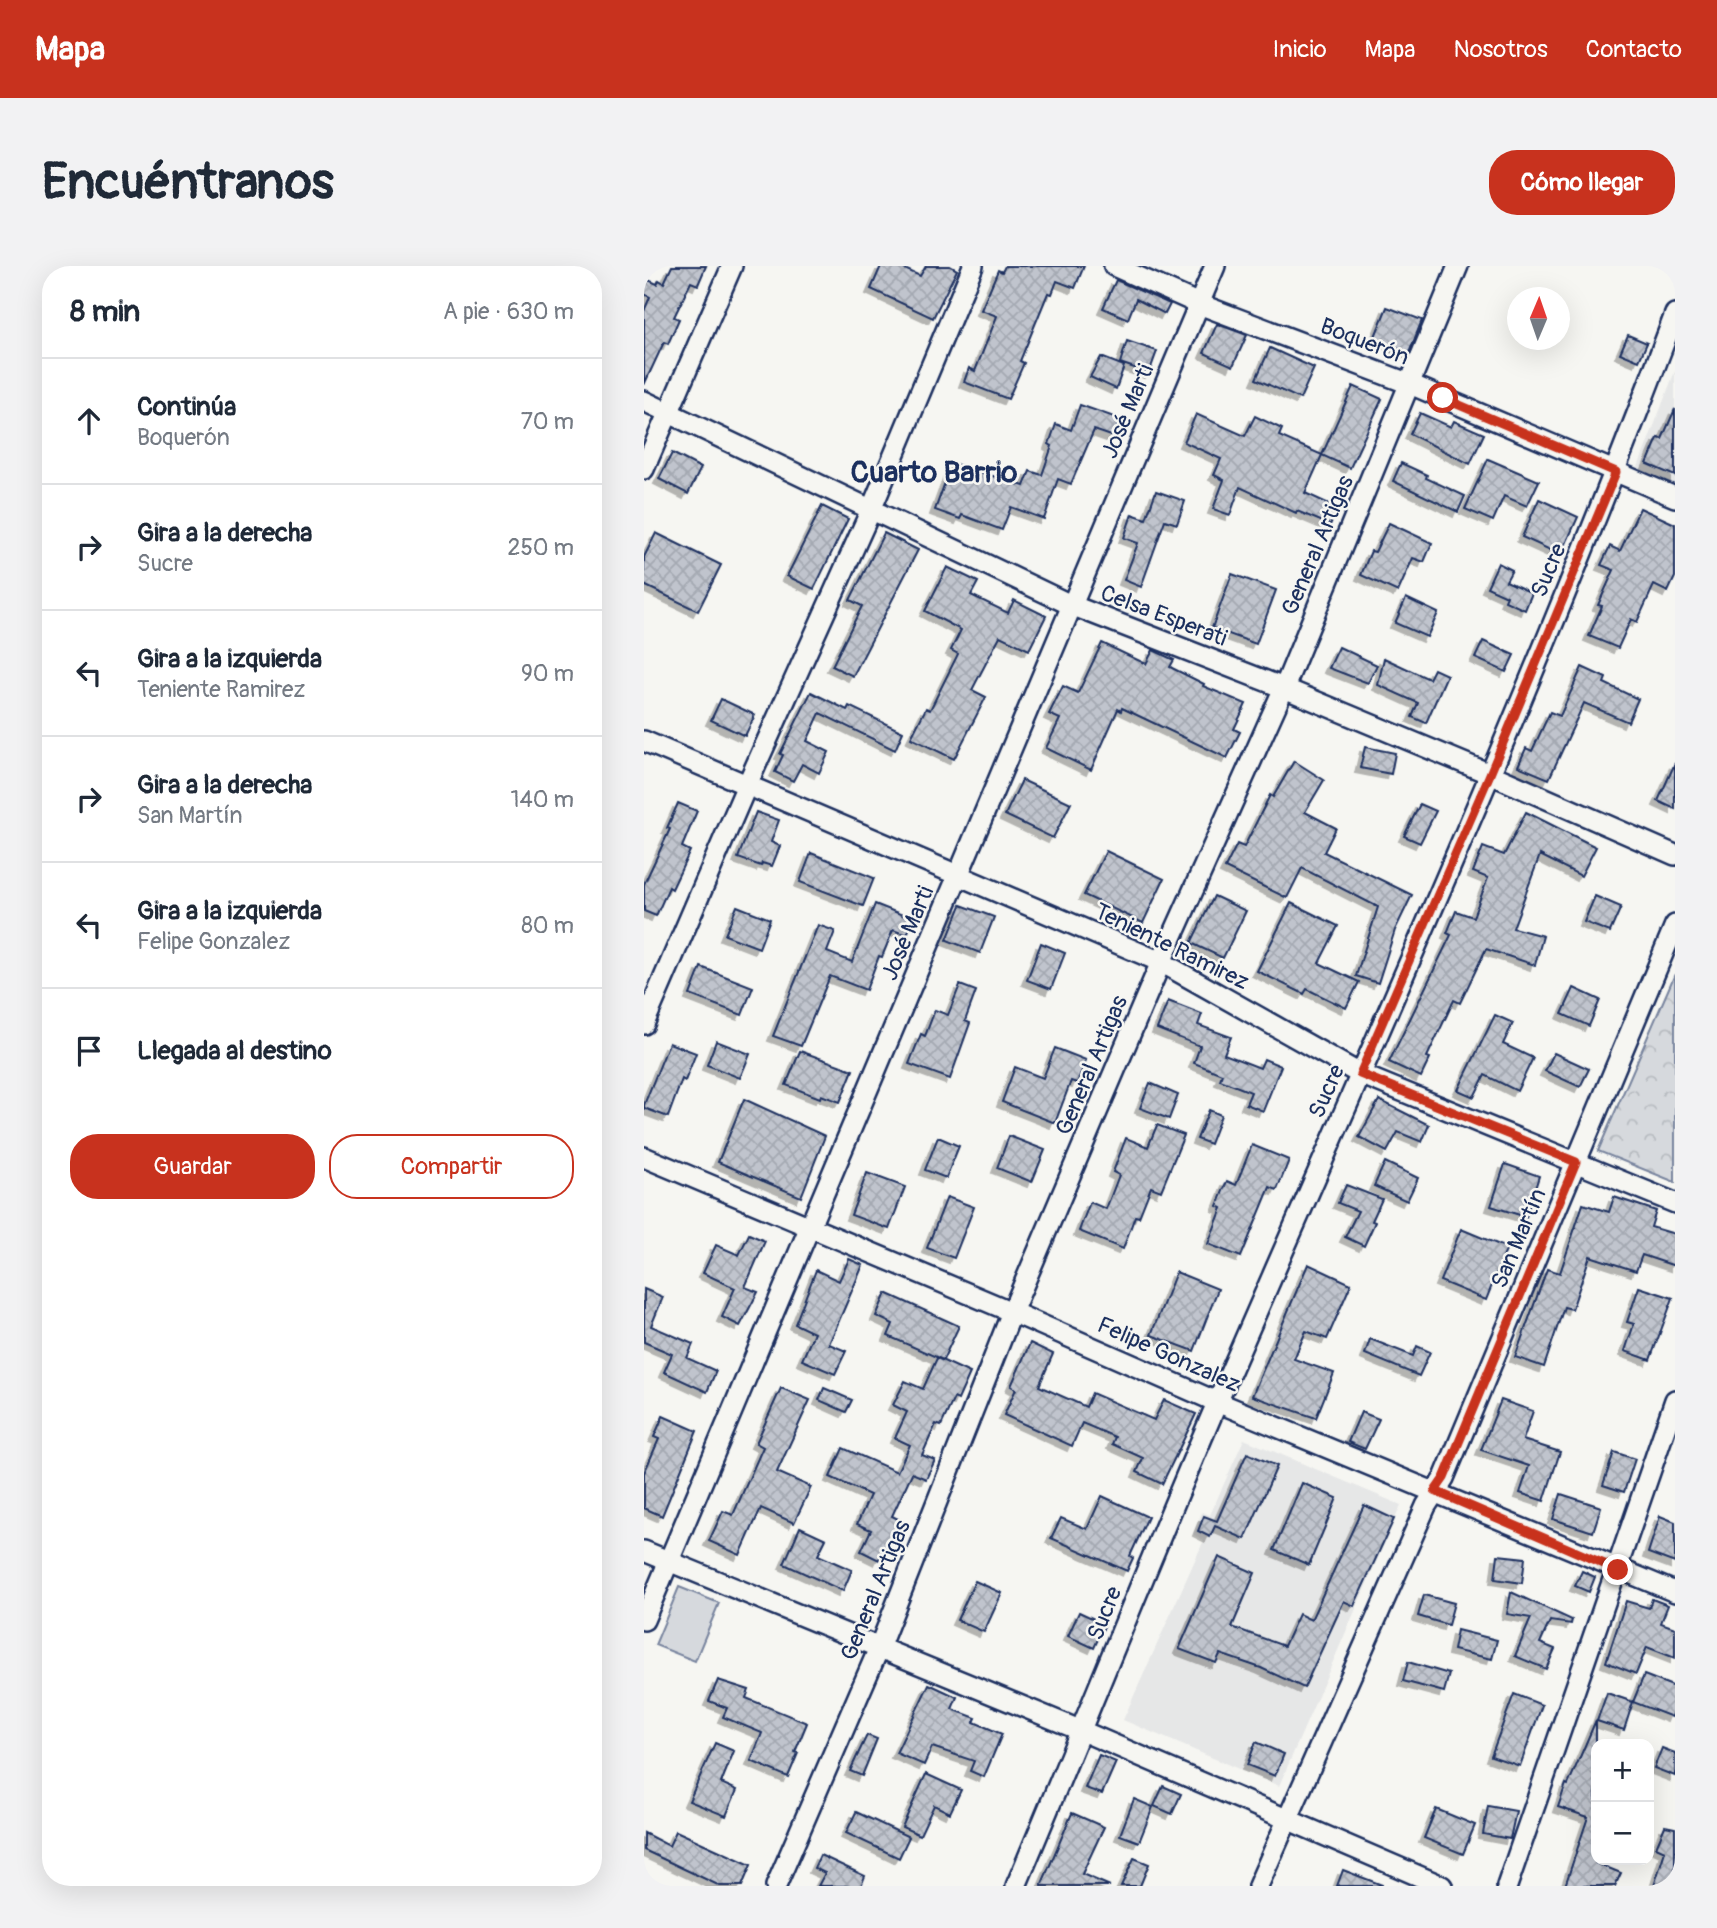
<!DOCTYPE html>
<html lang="es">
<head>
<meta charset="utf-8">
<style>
  body { margin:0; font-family:Pangolin,sans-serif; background:#f2f2f3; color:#1f2937 }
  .controls { position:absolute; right:21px; bottom:21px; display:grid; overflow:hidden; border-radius:14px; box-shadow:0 7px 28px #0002 }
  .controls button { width:63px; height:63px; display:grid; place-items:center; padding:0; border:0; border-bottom:2px solid #e0e1e3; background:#fff; color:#1f2937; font:35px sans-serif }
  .compass { position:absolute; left:863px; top:21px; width:63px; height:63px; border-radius:50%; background:#fff; box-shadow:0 7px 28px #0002; rotate:2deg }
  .stop { position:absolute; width:21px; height:21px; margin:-16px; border:5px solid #c8321e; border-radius:50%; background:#fff }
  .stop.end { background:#c8321e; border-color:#fff; box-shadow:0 2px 7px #0008 }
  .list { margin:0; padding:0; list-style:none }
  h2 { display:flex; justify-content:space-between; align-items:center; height:91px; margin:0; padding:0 28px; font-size:30px }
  h2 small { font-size:23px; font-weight:400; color:#747a83 }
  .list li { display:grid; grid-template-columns:46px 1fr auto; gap:21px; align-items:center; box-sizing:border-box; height:126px; padding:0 28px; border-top:2px solid #e0e1e3 }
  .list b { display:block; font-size:26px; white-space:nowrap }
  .list p { margin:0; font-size:23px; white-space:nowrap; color:#747a83 }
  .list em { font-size:23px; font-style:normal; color:#747a83 }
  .actions { display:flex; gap:14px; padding:21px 28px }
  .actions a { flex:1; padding:16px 0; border:2px solid #c8321e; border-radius:28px; text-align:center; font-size:24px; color:#c8321e }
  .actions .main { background:#c8321e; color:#fff }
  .icon { flex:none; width:38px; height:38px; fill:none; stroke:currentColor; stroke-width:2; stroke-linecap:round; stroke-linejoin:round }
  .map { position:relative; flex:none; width:1031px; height:1620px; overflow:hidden; border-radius:28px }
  header { display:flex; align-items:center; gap:42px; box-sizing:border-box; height:98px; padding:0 35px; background:#c8321e; color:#fff }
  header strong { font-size:33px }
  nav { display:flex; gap:38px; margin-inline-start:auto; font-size:24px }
  .intro { display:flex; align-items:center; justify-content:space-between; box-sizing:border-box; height:168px; padding:0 42px }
  h1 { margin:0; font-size:49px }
  .button { padding:18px 32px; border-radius:28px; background:#c8321e; color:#fff; font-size:24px; font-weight:700 }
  main { display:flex; gap:42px; padding:0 42px }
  aside { flex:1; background:#fff; border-radius:28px; box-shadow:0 7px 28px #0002 }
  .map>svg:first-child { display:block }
</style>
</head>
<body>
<header>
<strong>Mapa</strong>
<nav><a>Inicio</a><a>Mapa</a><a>Nosotros</a><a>Contacto</a></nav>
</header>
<div class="intro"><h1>Encuéntranos</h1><a class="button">Cómo llegar</a></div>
<main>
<aside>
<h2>8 min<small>A pie · 630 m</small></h2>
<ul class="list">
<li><svg class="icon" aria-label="ahead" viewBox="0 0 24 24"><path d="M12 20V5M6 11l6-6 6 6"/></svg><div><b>Continúa</b><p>Boquerón</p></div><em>70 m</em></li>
<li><svg class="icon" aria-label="right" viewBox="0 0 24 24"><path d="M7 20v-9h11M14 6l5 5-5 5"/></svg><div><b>Gira a la derecha</b><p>Sucre</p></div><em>250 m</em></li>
<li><svg class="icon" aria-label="left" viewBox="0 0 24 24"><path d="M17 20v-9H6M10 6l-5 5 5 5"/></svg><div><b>Gira a la izquierda</b><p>Teniente Ramirez</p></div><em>90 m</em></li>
<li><svg class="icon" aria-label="right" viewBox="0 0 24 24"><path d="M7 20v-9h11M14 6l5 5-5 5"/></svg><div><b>Gira a la derecha</b><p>San Martín</p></div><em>140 m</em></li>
<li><svg class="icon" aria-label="left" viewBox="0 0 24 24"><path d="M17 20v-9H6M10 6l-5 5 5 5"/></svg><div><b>Gira a la izquierda</b><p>Felipe Gonzalez</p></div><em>80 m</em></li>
<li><svg class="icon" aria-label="arrive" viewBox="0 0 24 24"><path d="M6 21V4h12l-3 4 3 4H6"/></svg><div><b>Llegada al destino</b></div></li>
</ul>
<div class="actions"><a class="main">Guardar</a><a>Compartir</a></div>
</aside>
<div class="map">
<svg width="1031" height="1620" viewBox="0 0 1031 1620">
  <defs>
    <pattern id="park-crowns" width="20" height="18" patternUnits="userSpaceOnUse" patternTransform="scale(1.75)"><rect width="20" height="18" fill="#d6d9dd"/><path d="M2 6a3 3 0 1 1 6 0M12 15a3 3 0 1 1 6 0" fill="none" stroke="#b7bbc0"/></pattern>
    <pattern id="building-cross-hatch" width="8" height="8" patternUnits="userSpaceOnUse" patternTransform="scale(1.75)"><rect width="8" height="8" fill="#c0c4cd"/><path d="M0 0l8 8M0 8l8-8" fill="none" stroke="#a4a9b2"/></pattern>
    <filter id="shadow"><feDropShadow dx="-5" dy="5" stdDeviation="0" flood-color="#0004"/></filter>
  </defs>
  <rect width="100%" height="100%" fill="#f6f6f2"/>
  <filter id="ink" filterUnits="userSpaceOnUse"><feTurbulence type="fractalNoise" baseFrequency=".0143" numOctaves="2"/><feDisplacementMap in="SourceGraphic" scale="14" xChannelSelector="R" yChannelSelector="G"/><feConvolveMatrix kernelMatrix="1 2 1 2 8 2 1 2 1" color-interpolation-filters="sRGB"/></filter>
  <g filter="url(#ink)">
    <g fill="#e6e7e7">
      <polygon points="1031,105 1031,218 993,204"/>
      <polygon points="600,1173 757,1239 635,1520 479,1454 560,1274 549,1268 558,1246 566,1249"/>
    </g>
    <polygon fill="#d6d9dd" stroke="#78849e" stroke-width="2" points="35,1321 75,1337 51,1395 11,1379"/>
    <polygon fill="url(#park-crowns)" stroke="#78849e" stroke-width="2" points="1031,708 1031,916 954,885"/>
    <g fill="url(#building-cross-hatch)" stroke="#1b2f5e" stroke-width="2" filter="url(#shadow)">
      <polygon points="28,0 62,0 54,19 47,16 30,51 35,53 24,78 20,76 0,119 0,45 6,31 0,28 0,12 13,18 15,14 20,17"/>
      <polygon points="237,0 254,0 276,10 282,0 306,0 313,4 289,52 227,23"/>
      <polygon points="361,0 440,0 431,22 413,15 408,28 404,27 376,95 380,97 364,133 320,116 325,102 331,105 353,50 337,44 354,4 358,6"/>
      <polygon points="472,14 526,38 521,48 492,33 484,53 459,42"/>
      <polygon points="743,41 778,54 765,87 730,73"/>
      <polygon points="573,58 603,69 589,100 560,87"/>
      <polygon points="984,69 1003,77 995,95 976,87"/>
      <polygon points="483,75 513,85 505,107 476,97"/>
      <polygon points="626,82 670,102 656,133 612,113"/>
      <polygon points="457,91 480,100 472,123 446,111"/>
      <polygon points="709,120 738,133 706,202 678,189 661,227 694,242 686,259 653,245 652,247 596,221 586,249 569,243 580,214 570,209 577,193 540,176 552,148 601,170 611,150 638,163 635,170 678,189"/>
      <polygon points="436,139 476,153 470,171 450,164 427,218 414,213 400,253 367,241 358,264 318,249 316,253 291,244 308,197 380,220 386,205 398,209 408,180 405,178 412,158 427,164"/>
      <polygon points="1031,143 1031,210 1003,198 1014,172 1018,173"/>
      <polygon points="776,147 807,161 810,155 840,168 826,198 766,168"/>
      <polygon points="28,187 57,202 44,228 15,213"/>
      <polygon points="844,193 895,215 883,240 860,230 849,255 821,243"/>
      <polygon points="757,197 783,209 782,212 821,230 814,246 749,215"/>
      <polygon points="512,225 541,235 533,258 521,254 497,321 480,314 494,277 480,272 488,248 502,253"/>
      <polygon points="895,233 934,251 917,289 878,271"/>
      <polygon points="178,240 204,253 170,323 143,310"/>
      <polygon points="996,242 1031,258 1031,311 1024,326 1010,319 993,356 987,353 974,382 945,370 958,340 954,339 970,304 957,299 966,280 976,285"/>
      <polygon points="745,257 788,277 780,296 769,292 754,326 717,309 727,285 731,286"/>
      <polygon points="12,267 77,299 54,345 0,319 0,291"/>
      <polygon points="240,267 274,284 209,410 188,400 218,340 206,334"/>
      <polygon points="854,297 868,304 862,315 888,327 881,344 861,335 863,330 843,321"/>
      <polygon points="303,301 334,316 327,329 364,347 370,334 402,350 385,384 356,370 328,424 342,431 310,493 267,472 282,442 286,444 314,388 307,384 317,364 281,345"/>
      <polygon points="588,308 632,324 612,378 568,362"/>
      <polygon points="762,332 794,347 783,371 751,357"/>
      <polygon points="839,375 870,389 862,406 831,392"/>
      <polygon points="458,377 502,398 509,384 530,394 526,401 560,418 559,420 602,438 590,463 596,466 583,492 478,442 477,445 474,443 447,504 402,482 416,453 405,448 419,420 434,427"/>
      <polygon points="695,381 733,399 724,417 685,402"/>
      <polygon points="740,392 785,413 790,403 803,409 782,457 768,451 774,437 734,419"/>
      <polygon points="938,401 962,412 960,417 994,433 984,456 940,437 905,513 874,500 882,482 888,485 906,446 916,450"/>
      <polygon points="167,426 203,444 205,440 259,466 251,484 176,447 163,475 185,486 175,507 158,498 149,515 131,506 139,489 136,488"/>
      <polygon points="77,433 111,449 101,470 67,454"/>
      <polygon points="721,481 751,487 747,508 716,502"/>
      <polygon points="650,495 680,514 661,546 692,562 680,586 768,629 751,664 734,717 712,710 734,641 658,602 643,632 581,602 593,578 600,581 626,529 629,531"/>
      <polygon points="1031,497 1031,543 1014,535"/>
      <polygon points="378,514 427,537 409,572 361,549"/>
      <polygon points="34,537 53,545 38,581 46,585 28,623 25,621 12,650 0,645 0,618 26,563 23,562"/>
      <polygon points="776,538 792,545 776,577 760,570"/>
      <polygon points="112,546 135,554 127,576 136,580 128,600 118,597 117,600 94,592"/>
      <polygon points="882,546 952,581 937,610 896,589 869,662 899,670 891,699 842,683 816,737 810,734 783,791 786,792 777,811 745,796 807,669 803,667 812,645 829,651 844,612 829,606 839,581 860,589"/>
      <polygon points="462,585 520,613 499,657 440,629"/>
      <polygon points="167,587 230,612 219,640 156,616"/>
      <polygon points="570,630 602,645 579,692 547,677"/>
      <polygon points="951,630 977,641 966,666 940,656"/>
      <polygon points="647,637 694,660 675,697 715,716 702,742 663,723 660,728 613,705"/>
      <polygon points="231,638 269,653 263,669 249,664 238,691 235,690 222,724 186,710 157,780 129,770 174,659 191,665 183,686 208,696"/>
      <polygon points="317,639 350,651 336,687 303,674"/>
      <polygon points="93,640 126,653 115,682 81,669"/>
      <polygon points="397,677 421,687 407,723 383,714"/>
      <polygon points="57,701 109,721 98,749 46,729"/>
      <polygon points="316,719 332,725 321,755 326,757 306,813 265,798 277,768 281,770 291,744 304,749"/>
      <polygon points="930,722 956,734 945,760 918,748"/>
      <polygon points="524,735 558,748 554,759 587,771 580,788 616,802 620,793 637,800 619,845 602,838 607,826 576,814 578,808 550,797 556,780 513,763"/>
      <polygon points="851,749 869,757 859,778 889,792 873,825 841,809 830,831 814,824"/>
      <polygon points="72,775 106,788 96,812 63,799"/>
      <polygon points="25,777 52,787 41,815 38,813 24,851 0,842 0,839"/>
      <polygon points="411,782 442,794 433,817 427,815 411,857 358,836 371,801 399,812"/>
      <polygon points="156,785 209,804 196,836 177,829 176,832 142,819"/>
      <polygon points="910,787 945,803 936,821 901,805"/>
      <polygon points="506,817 534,829 525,853 496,842"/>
      <polygon points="100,833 181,870 157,931 74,896"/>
      <polygon points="735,834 785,859 778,876 754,866 743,886 715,871"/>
      <polygon points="565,844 577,849 566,878 553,873"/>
      <polygon points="513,859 540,869 517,925 507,921 495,951 491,950 479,983 435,965 446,936 462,943 475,909 469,906 482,872 504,881"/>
      <polygon points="365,870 401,884 388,916 353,902"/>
      <polygon points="294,871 315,880 302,912 281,904"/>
      <polygon points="608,879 645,894 633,924 626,921 597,991 564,978 578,942 573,940 583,915 592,919"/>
      <polygon points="741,896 774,912 763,935 730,920"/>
      <polygon points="861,898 895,910 882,951 847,940"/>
      <polygon points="223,907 261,921 245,963 207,949"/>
      <polygon points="702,919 738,933 728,955 731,956 720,980 701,971 714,945 694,937"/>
      <polygon points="303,931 330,941 310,992 283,982"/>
      <polygon points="970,931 1012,945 1007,961 1031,968 1031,1000 998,989 992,1005 946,990 928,1043 920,1041 900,1101 871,1091 903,1003 916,1007 939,938 965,946"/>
      <polygon points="817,963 863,982 842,1034 796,1015"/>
      <polygon points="105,968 121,975 101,1021 114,1026 96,1060 78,1051 91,1022 59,1007 72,979 95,989"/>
      <polygon points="205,993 219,999 185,1078 202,1085 191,1108 158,1094 170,1067 151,1058 172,1004 195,1015"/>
      <polygon points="664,998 707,1018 683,1073 662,1065 650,1093 690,1107 672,1152 608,1130"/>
      <polygon points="532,1006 574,1023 550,1085 507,1069"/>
      <polygon points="995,1021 1029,1032 1006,1094 981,1085 990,1058 983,1056"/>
      <polygon points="0,1023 19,1031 7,1060 49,1078 43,1092 72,1105 63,1126 20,1106 28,1088 0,1076"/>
      <polygon points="242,1027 315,1060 299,1094 244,1070 249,1058 232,1050"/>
      <polygon points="726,1073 769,1090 773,1080 786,1086 775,1110 721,1088"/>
      <polygon points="386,1077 409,1088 395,1120 442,1141 448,1127 510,1154 520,1134 552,1148 518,1218 493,1206 499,1192 468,1178 471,1171 438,1157 428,1180 360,1149 372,1123 367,1120"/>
      <polygon points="293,1092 326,1107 314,1134 310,1132 297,1160 292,1158 278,1189 291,1194 282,1213 268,1207 248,1250 256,1254 235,1294 217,1285 227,1264 213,1258 226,1229 186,1211 199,1182 253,1206 266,1179 251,1172 263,1146 249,1139 261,1115 279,1123"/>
      <polygon points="137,1122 166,1134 133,1206 167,1221 150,1257 117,1242 96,1289 65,1275 79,1245 89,1249 119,1181 112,1177"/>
      <polygon points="180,1122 208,1134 202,1146 175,1134"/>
      <polygon points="857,1134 889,1145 879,1174 916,1186 900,1235 876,1227 885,1200 837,1184"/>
      <polygon points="717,1146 735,1153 721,1183 704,1176"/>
      <polygon points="19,1150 53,1165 18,1250 0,1242 0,1207 15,1173 10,1171"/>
      <polygon points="970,1186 991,1193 980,1226 959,1219"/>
      <polygon points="603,1187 633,1200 601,1273 571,1260 566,1271 554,1265 560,1250 573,1255"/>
      <polygon points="658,1217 693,1232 665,1299 630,1284"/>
      <polygon points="917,1228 957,1241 949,1266 909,1253"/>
      <polygon points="458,1230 504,1251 486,1290 489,1292 483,1305 407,1272 417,1252 443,1263"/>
      <polygon points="720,1239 750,1253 710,1340 700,1335 660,1422 617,1402 576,1388 572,1397 535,1383 575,1291 611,1307 588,1361 640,1380 655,1348 667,1354"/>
      <polygon points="1016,1250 1031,1256 1031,1297 1004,1287"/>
      <polygon points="156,1261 182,1273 174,1289 208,1304 199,1325 140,1298"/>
      <polygon points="854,1289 881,1292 878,1317 851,1313"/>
      <polygon points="938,1305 951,1311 945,1326 931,1320"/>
      <polygon points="331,1315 358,1327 340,1366 313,1354"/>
      <polygon points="867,1326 928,1354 927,1358 906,1355 896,1377 911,1383 902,1403 871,1390 887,1352 863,1348"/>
      <polygon points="780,1329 810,1337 804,1359 774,1350"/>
      <polygon points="1008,1333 1024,1339 1017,1357 1031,1362 1031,1392 1003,1381 992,1408 962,1396 982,1335 1005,1342"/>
      <polygon points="435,1346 461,1358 450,1382 424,1370"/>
      <polygon points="813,1364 853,1374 848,1393 809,1384"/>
      <polygon points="764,1396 805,1408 800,1426 759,1415"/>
      <polygon points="1000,1409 1031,1421 1031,1443 1028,1451 989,1436"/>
      <polygon points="74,1414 105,1424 102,1432 163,1457 151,1486 154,1487 144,1511 107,1495 118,1467 79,1451 83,1442 65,1435"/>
      <polygon points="285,1418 313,1431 308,1443 332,1452 330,1456 358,1468 340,1511 326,1505 330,1495 288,1481 280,1499 252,1487"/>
      <polygon points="963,1427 989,1436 980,1464 953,1455"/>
      <polygon points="870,1428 898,1439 876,1500 847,1490"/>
      <polygon points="952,1454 952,1597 977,1607 971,1620 921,1620 944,1551 914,1541 922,1518 924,1519"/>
      <polygon points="223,1469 233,1473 218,1510 206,1505"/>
      <polygon points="612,1476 640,1488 631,1510 603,1499"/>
      <polygon points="71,1477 90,1485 77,1517 93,1524 82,1550 45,1535"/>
      <polygon points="1018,1482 1031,1487 1031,1510 1010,1502"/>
      <polygon points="455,1489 472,1496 458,1528 441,1522"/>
      <polygon points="282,1508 317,1524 306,1547 290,1539 276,1569 258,1561"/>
      <polygon points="519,1520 537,1528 528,1548 510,1540"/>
      <polygon points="490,1533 509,1541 495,1576 476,1569"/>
      <polygon points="844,1540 872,1545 866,1573 839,1568"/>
      <polygon points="792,1543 831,1559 819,1588 780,1572"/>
      <polygon points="212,1546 265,1571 255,1592 202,1567"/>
      <polygon points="428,1547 460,1561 438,1608 466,1620 397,1620"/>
      <polygon points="1021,1560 1031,1562 1031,1620 1010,1620 1021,1585 1012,1581"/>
      <polygon points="32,1565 107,1599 98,1620 76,1620 0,1584 0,1567 25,1580"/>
      <polygon points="176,1589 221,1610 217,1620 174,1620 181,1607 170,1602"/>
      <polygon points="490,1592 505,1598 496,1620 477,1620"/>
      <polygon points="699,1604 738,1619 738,1620 693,1620"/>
    </g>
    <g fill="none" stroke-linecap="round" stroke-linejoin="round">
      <g stroke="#1b2f5e" stroke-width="24">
        <g id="minor">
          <polyline points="470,0 555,38 766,118 1031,231"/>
          <polyline points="0,135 427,339 640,422 846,508 1031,589"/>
          <polyline points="0,203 88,0"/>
          <polyline points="0,475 517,696 716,808 1031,937"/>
          <polyline points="0,758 103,519 227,244 329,0"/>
          <polyline points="0,891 368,1046 573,1136 1031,1326"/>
          <polyline points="0,1285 438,1465 798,1620"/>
          <polyline points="0,1354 571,0"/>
          <polyline points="132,1620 235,1382 368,1046 517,696 640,422 814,0"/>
          <path d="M372 1620C441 1457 506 1292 576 1130 732 771 894 414 1031 48"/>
          <polyline points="614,1620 782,1240 800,1212 1031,659"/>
          <polyline points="863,1620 1031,1134"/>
        </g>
      </g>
      <use href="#minor" stroke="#f6f6f2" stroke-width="19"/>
    </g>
  </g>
  <g fill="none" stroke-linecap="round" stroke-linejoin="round" filter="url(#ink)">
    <polyline stroke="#c8321e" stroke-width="9" points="799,132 972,206 846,508 716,808 932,896 800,1212 791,1225 974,1304"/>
  </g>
  <g text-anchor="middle" stroke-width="5" stroke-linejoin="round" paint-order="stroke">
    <g font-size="23" fill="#1b2f5e" stroke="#f6f6f2">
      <text transform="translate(721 75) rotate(21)" y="8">Boquerón</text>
      <text transform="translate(483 145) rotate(-67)" y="8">José Marti</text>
      <text transform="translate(673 279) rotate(-67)" y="8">General Artigas</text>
      <text transform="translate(904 304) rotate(-67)" y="8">Sucre</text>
      <text transform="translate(520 349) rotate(21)" y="8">Celsa Esperati</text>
      <text transform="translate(263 667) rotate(-67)" y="8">José Marti</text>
      <text transform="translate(528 680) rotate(26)" y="8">Teniente Ramirez</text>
      <text transform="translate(447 799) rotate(-67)" y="8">General Artigas</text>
      <text transform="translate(682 825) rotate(-66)" y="8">Sucre</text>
      <text transform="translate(874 972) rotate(-67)" y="8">San Martín</text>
      <text transform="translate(525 1088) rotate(24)" y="8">Felipe Gonzalez</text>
      <text transform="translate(231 1324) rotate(-68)" y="8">General Artigas</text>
      <text transform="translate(460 1347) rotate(-68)" y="8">Sucre</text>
    </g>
    <g font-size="30" font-weight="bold" fill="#1b2f5e" stroke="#f6f6f2">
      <text x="290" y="216">Cuarto Barrio</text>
    </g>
  </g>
</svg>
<div class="controls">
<button>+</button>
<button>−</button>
</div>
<svg class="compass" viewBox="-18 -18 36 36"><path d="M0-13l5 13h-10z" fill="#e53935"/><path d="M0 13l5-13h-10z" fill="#747a83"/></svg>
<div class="stop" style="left:799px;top:132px"></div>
<div class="stop end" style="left:974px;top:1304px"></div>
</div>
</main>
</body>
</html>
